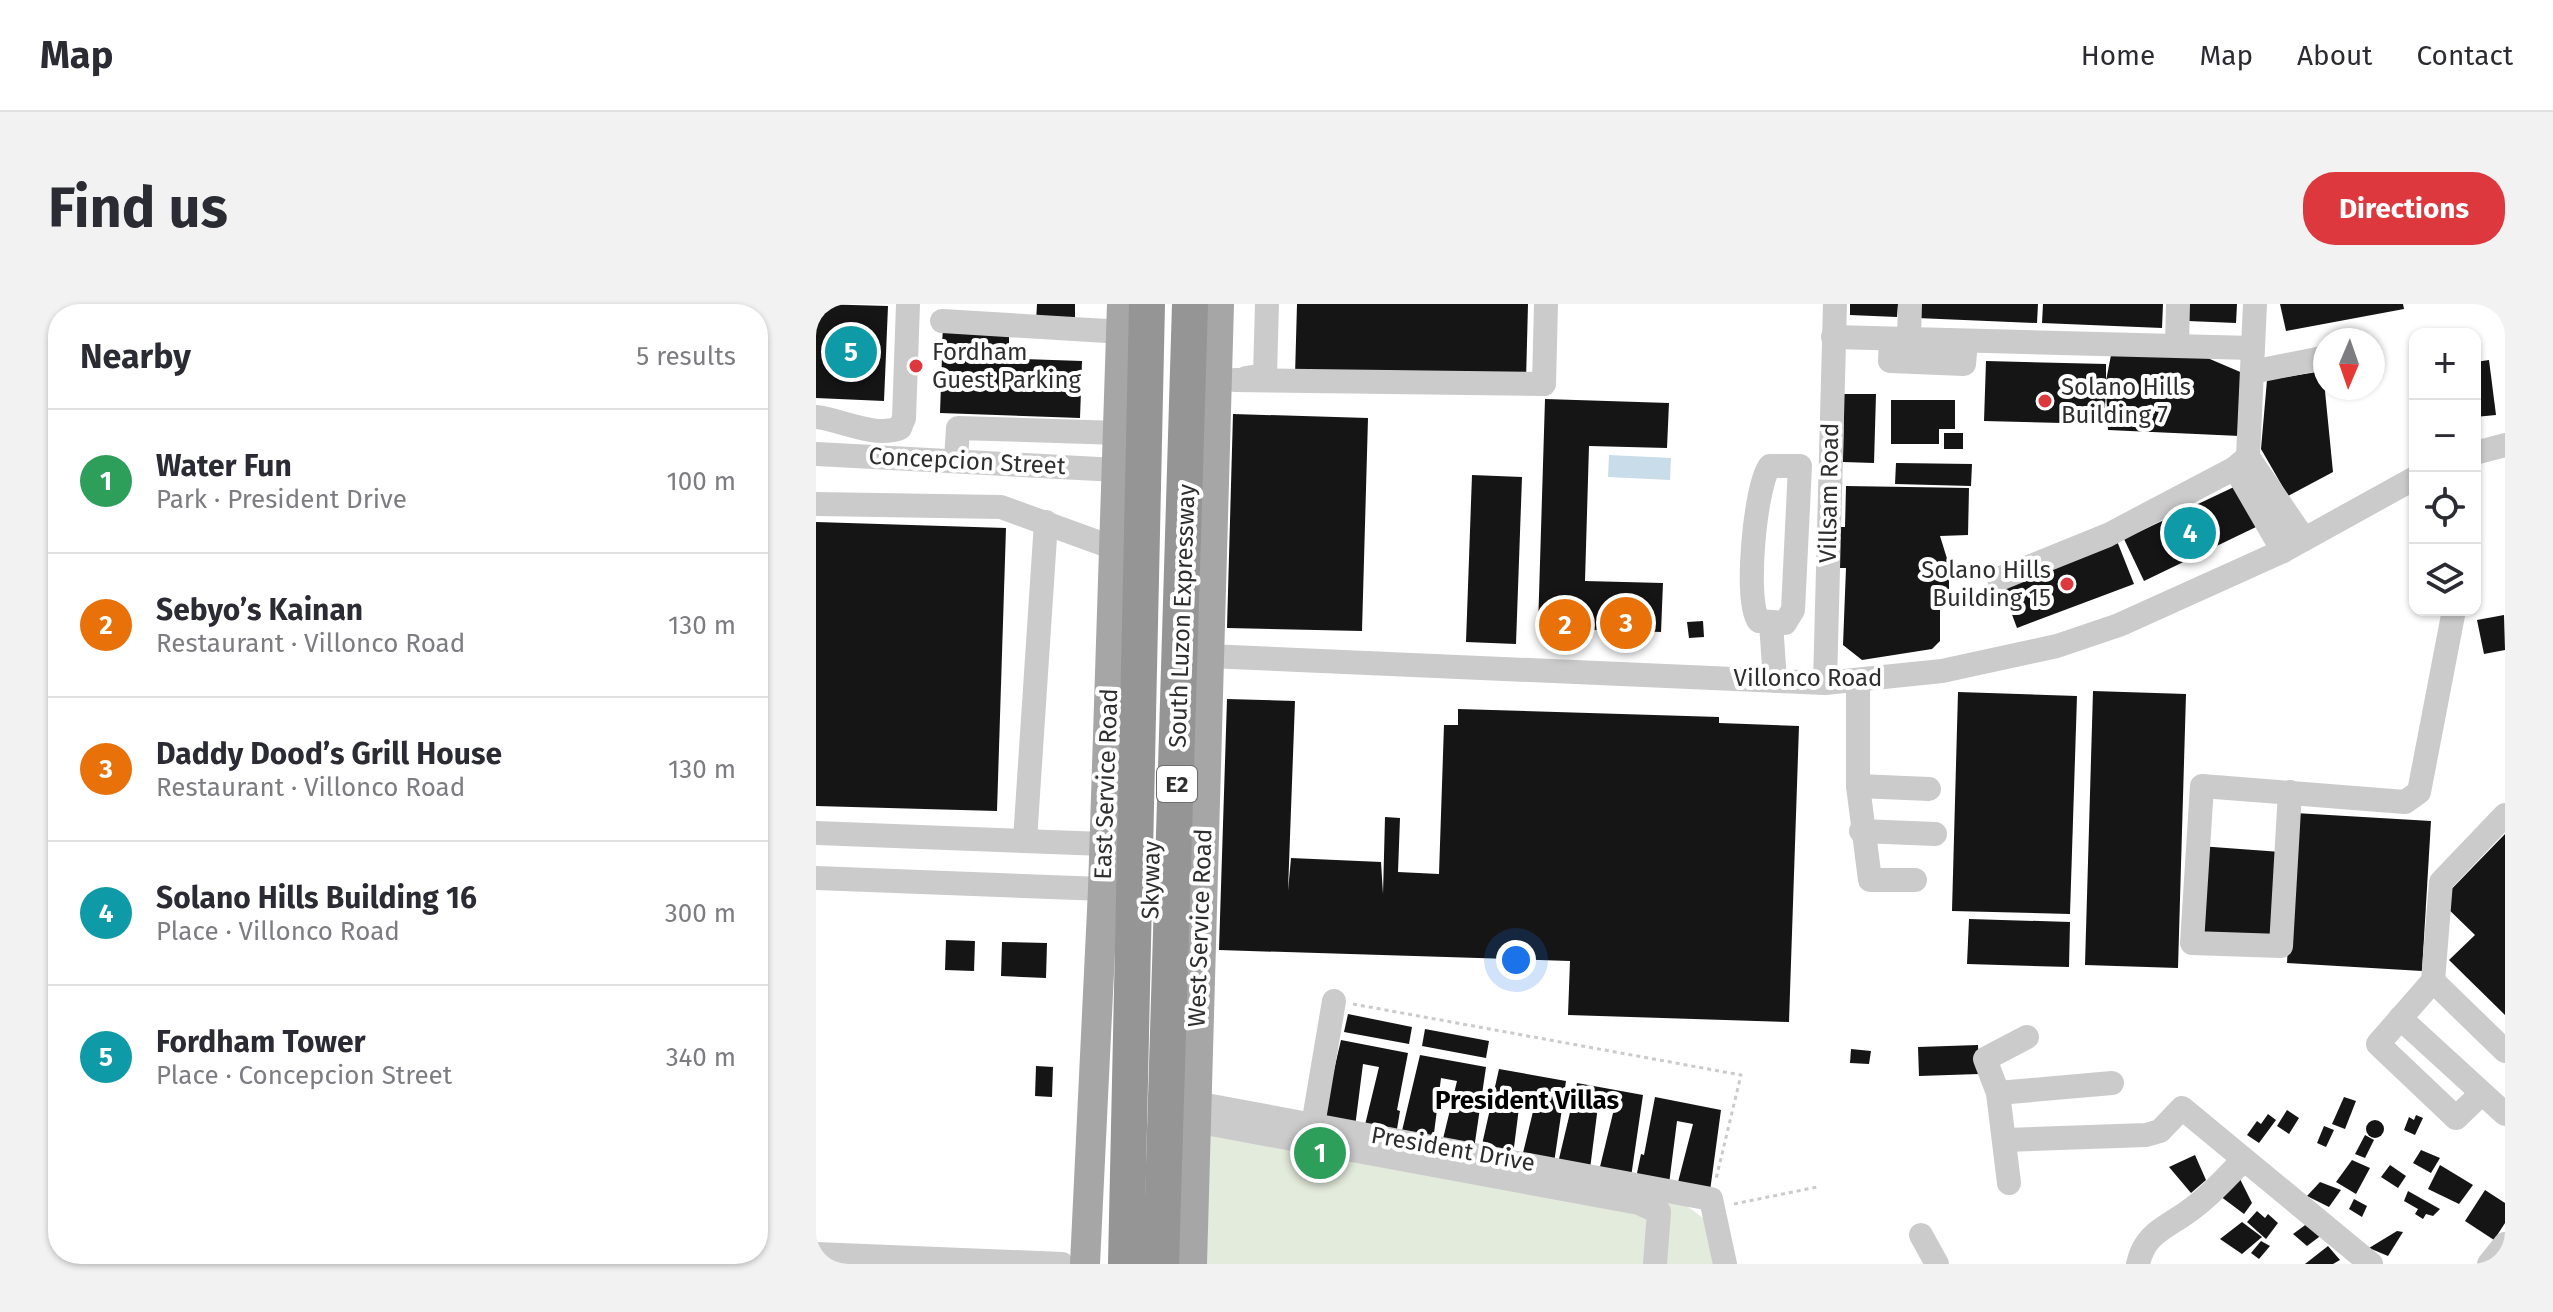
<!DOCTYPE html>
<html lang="en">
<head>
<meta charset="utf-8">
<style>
  body { margin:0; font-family:"Fira Sans",sans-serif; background:#f2f2f3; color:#2b2b33 }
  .controls { position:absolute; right:24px; top:24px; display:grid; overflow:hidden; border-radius:16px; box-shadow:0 2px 6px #0004 }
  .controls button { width:72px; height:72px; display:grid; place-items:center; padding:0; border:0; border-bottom:2px solid #e1e1e2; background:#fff; color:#2b2b33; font:40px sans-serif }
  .compass { position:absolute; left:1497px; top:24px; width:72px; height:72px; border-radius:50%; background:#fff; box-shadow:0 2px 6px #0004; rotate:182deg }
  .you { position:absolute; left:700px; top:656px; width:28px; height:28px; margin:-20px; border:6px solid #fff; border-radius:50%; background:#1a73e8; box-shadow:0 0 0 12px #1a73e833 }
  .badge { display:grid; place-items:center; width:52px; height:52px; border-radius:50%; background:#dd383e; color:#fff; font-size:26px; font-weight:700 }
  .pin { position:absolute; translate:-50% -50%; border:4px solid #fff; box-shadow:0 2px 8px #0006 }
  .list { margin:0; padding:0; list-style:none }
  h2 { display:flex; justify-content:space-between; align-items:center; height:104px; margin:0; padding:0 32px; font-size:34px }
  h2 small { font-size:26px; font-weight:400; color:#7c7c81 }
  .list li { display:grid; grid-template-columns:52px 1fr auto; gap:24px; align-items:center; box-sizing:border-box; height:144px; padding:0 32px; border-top:2px solid #e1e1e2 }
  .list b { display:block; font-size:30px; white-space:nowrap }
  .list p { margin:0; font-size:26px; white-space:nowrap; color:#7c7c81 }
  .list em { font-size:26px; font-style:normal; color:#7c7c81 }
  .icon { flex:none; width:44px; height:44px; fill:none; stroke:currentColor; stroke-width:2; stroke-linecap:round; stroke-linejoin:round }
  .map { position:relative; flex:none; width:1689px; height:960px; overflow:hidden; border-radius:32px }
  header { display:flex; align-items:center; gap:48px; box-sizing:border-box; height:112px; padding:0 40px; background:#fff; border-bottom:2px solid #e1e1e2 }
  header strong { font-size:38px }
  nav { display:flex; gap:44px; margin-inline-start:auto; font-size:28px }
  .intro { display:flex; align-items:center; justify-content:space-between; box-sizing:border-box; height:192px; padding:0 48px }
  h1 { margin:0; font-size:56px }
  .button { padding:20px 36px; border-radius:32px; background:#dd383e; color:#fff; font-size:28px; font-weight:700 }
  main { display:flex; gap:48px; padding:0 48px }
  aside { flex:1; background:#fff; border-radius:32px; box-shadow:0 2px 6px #0004 }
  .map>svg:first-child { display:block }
</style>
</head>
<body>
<header>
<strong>Map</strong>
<nav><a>Home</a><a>Map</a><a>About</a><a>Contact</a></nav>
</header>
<div class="intro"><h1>Find us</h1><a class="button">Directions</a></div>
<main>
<aside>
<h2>Nearby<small>5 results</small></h2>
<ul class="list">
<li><span class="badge" style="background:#2e9e5b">1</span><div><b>Water Fun</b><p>Park · President Drive</p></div><em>100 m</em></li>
<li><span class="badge" style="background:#e8710a">2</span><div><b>Sebyo’s Kainan</b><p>Restaurant · Villonco Road</p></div><em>130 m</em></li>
<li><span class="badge" style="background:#e8710a">3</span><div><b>Daddy Dood’s Grill House</b><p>Restaurant · Villonco Road</p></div><em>130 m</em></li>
<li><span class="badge" style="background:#0f9aa8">4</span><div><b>Solano Hills Building 16</b><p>Place · Villonco Road</p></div><em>300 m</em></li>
<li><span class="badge" style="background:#0f9aa8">5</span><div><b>Fordham Tower</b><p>Place · Concepcion Street</p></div><em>340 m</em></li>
</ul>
</aside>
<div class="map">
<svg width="1689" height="960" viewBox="0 0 1689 960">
  <rect width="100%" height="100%" fill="#fff"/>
  <polygon fill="#e3ebdc" points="392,808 866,898 892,918 898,960 384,960"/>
  <polygon fill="#c9dcea" points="793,151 855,154 854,176 792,173"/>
  <g fill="#151515">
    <polygon points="0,0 72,2 68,97 0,94"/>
    <polygon points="221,0 259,0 259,20 220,18"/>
    <polygon points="481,0 712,0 710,77 479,72"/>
    <polygon points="1034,0 1082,0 1081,13 1034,11"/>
    <polygon points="1102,0 1222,0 1221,19 1101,14"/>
    <polygon points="1227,0 1347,0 1346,24 1226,19"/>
    <polygon points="1373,0 1421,0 1420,19 1372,17"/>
    <polygon points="1464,0 1587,0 1588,5 1470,27"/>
    <polygon points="127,24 193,26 193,43 126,40"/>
    <polygon points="1361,41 1429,70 1424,132 1292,126 1290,86 1288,120 1168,117 1170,57 1290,60 1290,77 1295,51"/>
    <polygon points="126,52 266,57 264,114 124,109"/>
    <polygon points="1673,56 1680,111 1659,113 1659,58"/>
    <polygon points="1507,67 1517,168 1472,192 1445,145 1451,76"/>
    <polygon points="1028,90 1060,90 1058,159 1027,158"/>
    <polygon points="729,95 853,99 851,144 773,142 769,277 847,279 845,328 722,324"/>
    <polygon points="1075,96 1139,96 1139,125 1123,125 1123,140 1075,140"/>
    <polygon points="417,110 552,114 546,327 411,324"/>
    <rect x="1128" y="129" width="19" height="16"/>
    <polygon points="1080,159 1156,160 1155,182 1079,180"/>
    <polygon points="656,171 706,173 700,340 650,338"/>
    <polygon points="1030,182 1153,184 1152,231 1124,232 1133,261 1133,293 1124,305 1124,337 1116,345 1046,356 1027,341 1030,264 1018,264 1019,223 1029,223"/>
    <polygon points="1420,182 1440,223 1328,277 1308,235"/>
    <polygon points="0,218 190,224 181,507 0,502"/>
    <polygon points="1301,237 1318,280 1201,324 1185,281"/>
    <polygon points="1688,311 1689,346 1668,350 1661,316"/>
    <polygon points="887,317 888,333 873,334 871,318"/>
    <polygon points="1277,387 1370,390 1362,664 1269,661"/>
    <polygon points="1142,388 1261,392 1254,610 1136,607"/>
    <polygon points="411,395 479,397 472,587 475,554 565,558 567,590 569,513 584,514 582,568 623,570 628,421 642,421 642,405 903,413 903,419 983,422 973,718 752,711 754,657 403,646"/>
    <polygon points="1479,509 1615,517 1606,667 1471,659"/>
    <polygon points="1689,530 1689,711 1633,656 1659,631 1624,597"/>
    <polygon points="1383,542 1465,548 1462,635 1378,629"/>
    <polygon points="1153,615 1254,618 1253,663 1151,660"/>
    <polygon points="130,636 159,637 158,667 129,666"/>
    <polygon points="186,638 231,639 230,674 185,672"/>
    <polygon points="532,710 596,723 593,740 528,728"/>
    <polygon points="609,725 673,737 670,754 606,742"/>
    <polygon points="525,736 592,749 581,806 584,807 580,831 548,825 563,763 547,760 539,823 506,817"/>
    <polygon points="1162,741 1163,770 1103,772 1102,743"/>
    <polygon points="1035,745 1055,747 1053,760 1034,759"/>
    <polygon points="604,751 670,763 658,845 626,839 641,777 625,774 617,837 585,831"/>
    <polygon points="220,762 237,763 236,793 219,792"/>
    <polygon points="683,765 750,777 738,859 706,853 721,791 705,788 697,851 665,845"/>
    <polygon points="761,779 827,791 815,873 783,867 798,805 782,802 774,865 742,859"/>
    <polygon points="839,793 905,806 894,887 861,882 877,820 861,817 853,880 820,874 825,850 828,851"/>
    <polygon points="1528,793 1540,797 1529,825 1516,820"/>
    <polygon points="1471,806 1483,814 1473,830 1461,822"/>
    <polygon points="1452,810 1460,816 1443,839 1431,831 1441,817 1445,820"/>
    <polygon points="1600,811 1607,814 1599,831 1588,826 1593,813 1598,816"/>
    <circle cx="1559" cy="825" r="9"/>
    <polygon points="1508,822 1518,826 1510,843 1501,839"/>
    <polygon points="1549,831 1558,836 1549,854 1539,850"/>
    <polygon points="1605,846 1624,854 1615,869 1597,859"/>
    <polygon points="1379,851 1390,876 1375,889 1353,863"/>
    <polygon points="1536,856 1554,864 1540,890 1520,878"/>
    <polygon points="1574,861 1590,872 1582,884 1565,873"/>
    <polygon points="1624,861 1657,881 1643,900 1612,885"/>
    <polygon points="1421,869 1436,899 1428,910 1400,889"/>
    <polygon points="1504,878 1525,886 1513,903 1491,892"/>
    <polygon points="1669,886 1689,899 1689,919 1678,936 1649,917"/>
    <polygon points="1592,887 1624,905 1617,912 1610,910 1607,915 1599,910 1602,905 1588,897"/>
    <polygon points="1538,895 1551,902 1546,913 1533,905"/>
    <polygon points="1441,907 1449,914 1452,910 1462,919 1450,935 1431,918"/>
    <polygon points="1426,918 1446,933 1426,950 1404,935"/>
    <polygon points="1492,919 1507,930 1491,942 1477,930"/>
    <polygon points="1581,927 1587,928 1572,952 1553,944"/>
    <polygon points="1445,937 1454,942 1443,955 1435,949"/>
    <polygon points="1512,942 1524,956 1517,960 1489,960"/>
  </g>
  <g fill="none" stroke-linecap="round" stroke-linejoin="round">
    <g stroke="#cbcbcb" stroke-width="3" stroke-dasharray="4 4" stroke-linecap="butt">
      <polyline points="537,700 925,771 900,875"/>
      <polyline points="918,900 1001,883"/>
    </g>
    <g stroke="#cbcbcb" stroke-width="24">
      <polyline points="1439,0 1432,153 1488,235"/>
      <polyline points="126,17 307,28"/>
      <polyline points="1017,33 1436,44"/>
      <polyline points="1075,35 1074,57 1148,60 1150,37"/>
      <polyline points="1093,35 1094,0"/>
      <polyline points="1361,41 1362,0"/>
      <polyline points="1436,68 1506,54"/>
      <polyline points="430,74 449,71 451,0"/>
      <polyline points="419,76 728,80 730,0"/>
      <path d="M0 113C26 116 59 134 84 124L88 114 92 0"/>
      <polyline points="1659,149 1689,141"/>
      <polyline points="0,150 301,166"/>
      <polyline points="140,156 142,124 304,129"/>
      <path d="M954 162H984L977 306 969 319 943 317C928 300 939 180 954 162Z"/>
      <polyline points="1419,164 1467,247"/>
      <polyline points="0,200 185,203 298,244"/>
      <polyline points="1183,275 1292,231 1419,164 1432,153"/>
      <polyline points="955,319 959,377"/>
      <polyline points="392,352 1009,379 1126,367 1241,342 1303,321 1467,247 1599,174"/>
      <polyline points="1042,377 1042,482 1054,576 1099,576"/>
      <polyline points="1009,379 1019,0"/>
      <polyline points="1042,482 1113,485"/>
      <polyline points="1474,488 1465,642 1376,639 1386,482 1589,498 1603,488 1638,306"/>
      <polyline points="1045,527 1119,530"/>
      <polyline points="0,529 288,540"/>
      <polyline points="209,536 230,218"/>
      <polyline points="0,574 287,585"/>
      <polyline points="1617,677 1689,747"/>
      <polyline points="1584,714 1689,810"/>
      <polyline points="1182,789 1296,779"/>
      <polyline points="1664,791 1640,814 1562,740 1617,677 1625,578 1689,511"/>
      <polyline points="379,799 895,895 909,960"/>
      <polyline points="379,817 823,899 843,908 839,960"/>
      <polyline points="495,833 518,697"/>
      <polyline points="1190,836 1330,831 1344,827 1366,804 1555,960"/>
      <polyline points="1193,879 1182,789 1169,755 1211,733"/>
      <polyline points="1105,931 1121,960"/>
      <polyline points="0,950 246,960"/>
      <path d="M1322 960C1329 927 1353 923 1377 904 1396 890 1411 873 1427 856"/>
      <polyline points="1673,960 1689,940"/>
    </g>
    <g stroke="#a6a6a6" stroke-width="30">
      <polyline points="269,960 287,585 306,0"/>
      <polyline points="376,960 403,0"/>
    </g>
    <polyline stroke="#959595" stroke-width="36" points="345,960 374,0"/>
    <polyline stroke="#959595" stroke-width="36" points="310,960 331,0"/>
  </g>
  <g fill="#dd383e" stroke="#fff" stroke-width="3">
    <circle cx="100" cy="62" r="8"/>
    <circle cx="1229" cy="97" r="8"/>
    <circle cx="1251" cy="280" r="8"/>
  </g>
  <g text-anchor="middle" stroke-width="8" stroke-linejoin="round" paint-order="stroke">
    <rect fill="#fff" stroke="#6d6d6d" stroke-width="2" x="341" y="462" width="40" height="36" rx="6"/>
    <g font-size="22" font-weight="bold" fill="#2e2e2e">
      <text x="361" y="488">E2</text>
    </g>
    <g font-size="24" fill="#2e2e2e" stroke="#fff" text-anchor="start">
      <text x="116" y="56">Fordham<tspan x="116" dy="28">Guest Parking</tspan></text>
      <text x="1245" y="91">Solano Hills<tspan x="1245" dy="28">Building 7</tspan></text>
      <text x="1235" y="274" text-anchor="end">Solano Hills<tspan x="1235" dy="28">Building 15</tspan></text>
    </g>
    <g font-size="24" fill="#2e2e2e" stroke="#fff">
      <text transform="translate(151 157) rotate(3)" y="8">Concepcion Street</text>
      <text transform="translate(1013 189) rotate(-89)" y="8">Villsam Road</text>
      <text transform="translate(366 312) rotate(-88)" y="8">South Luzon Expressway</text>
      <text x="992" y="382">Villonco Road</text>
      <text transform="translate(290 480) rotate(-88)" y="8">East Service Road</text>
      <text transform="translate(335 576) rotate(-89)" y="8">Skyway</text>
      <text transform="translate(384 624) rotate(-88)" y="8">West Service Road</text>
      <text transform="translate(637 845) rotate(10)" y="8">President Drive</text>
    </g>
    <g font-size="26" font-weight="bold" fill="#000" stroke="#fff">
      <text x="711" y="805">President Villas</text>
    </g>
  </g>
</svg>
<div class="controls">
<button>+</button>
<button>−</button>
<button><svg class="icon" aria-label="locate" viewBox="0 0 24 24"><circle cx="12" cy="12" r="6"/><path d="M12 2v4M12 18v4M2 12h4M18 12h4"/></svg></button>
<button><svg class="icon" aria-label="layers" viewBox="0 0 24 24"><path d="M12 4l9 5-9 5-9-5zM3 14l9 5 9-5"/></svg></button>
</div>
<svg class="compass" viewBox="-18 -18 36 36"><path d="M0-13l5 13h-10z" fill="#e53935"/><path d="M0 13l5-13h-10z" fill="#7c7c81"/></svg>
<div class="you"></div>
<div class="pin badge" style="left:504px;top:849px;background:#2e9e5b">1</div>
<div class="pin badge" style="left:749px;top:321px;background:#e8710a">2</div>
<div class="pin badge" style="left:810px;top:319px;background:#e8710a">3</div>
<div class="pin badge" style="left:1374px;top:229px;background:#0f9aa8">4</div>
<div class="pin badge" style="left:35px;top:48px;background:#0f9aa8">5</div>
</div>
</main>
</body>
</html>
